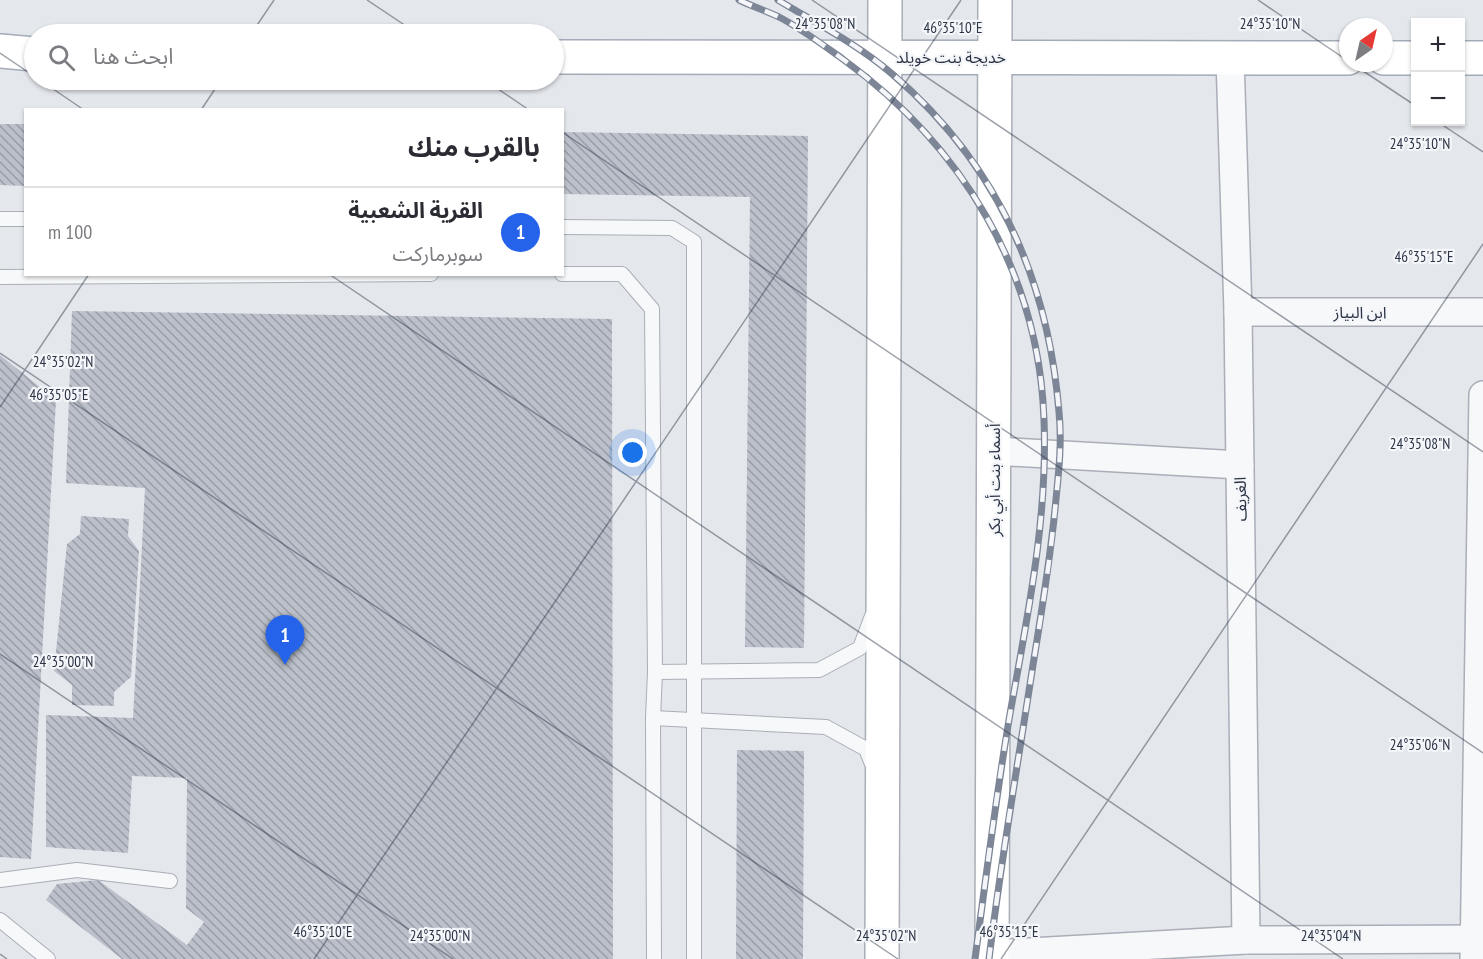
<!DOCTYPE html>
<html lang="ar">
<head>
<meta charset="utf-8">
<style>
  body { margin:0; font-family:"PT Sans Narrow","Noto Sans Arabic",sans-serif; background:#f2f2f3; color:#2b2b33; direction:rtl }
  .controls { position:absolute; right:18px; top:18px; display:grid; overflow:hidden; border-radius:0px; box-shadow:0 2px 4px #0004 }
  .controls button { width:54px; height:54px; display:grid; place-items:center; padding:0; border:0; border-bottom:2px solid #e1e1e2; background:#fff; color:#2b2b33; font:30px sans-serif }
  .compass { position:absolute; left:1339px; top:18px; width:54px; height:54px; border-radius:50%; background:#fff; box-shadow:0 2px 4px #0004; rotate:34deg }
  .you { position:absolute; left:633px; top:453px; width:21px; height:21px; margin:-15px; border:4px solid #fff; border-radius:50%; background:#1a73e8; box-shadow:0 0 0 9px #1a73e833 }
  .badge { display:grid; place-items:center; width:39px; height:39px; border-radius:50%; background:#2563eb; color:#fff; font-size:20px; font-weight:700 }
  .pin { position:absolute; translate:-50% -50px; filter:drop-shadow(0 2px 3px #0008) }
  .pin::after { content:''; position:absolute; top:32px; width:21px; height:18px; background:inherit; clip-path:polygon(0 0,100% 0,50% 100%) }
  .list { margin:0; padding:0; list-style:none }
  h2 { display:flex; justify-content:space-between; align-items:center; height:78px; margin:0; padding:0 24px; font-size:26px }
  h2 small { font-size:20px; font-weight:400; color:#7c7c81 }
  .list li { display:grid; grid-template-columns:39px 1fr auto; gap:18px; align-items:center; box-sizing:border-box; height:90px; padding:0 24px; border-top:2px solid #e1e1e2 }
  .list b { display:block; font-size:22px; white-space:nowrap }
  .list p { margin:0; font-size:20px; white-space:nowrap; color:#7c7c81 }
  .list em { font-size:20px; font-style:normal; color:#7c7c81 }
  .icon { flex:none; width:33px; height:33px; fill:none; stroke:currentColor; stroke-width:2; stroke-linecap:round; stroke-linejoin:round }
  .map { position:relative; flex:none; width:1483px; height:959px; overflow:hidden; direction:ltr }
  .search { position:absolute; background:#fff; box-shadow:0 2px 4px #0004; left:24px; top:24px; width:540px; height:66px; display:flex; align-items:center; gap:15px; box-sizing:border-box; padding:0 21px; border-radius:33px; color:#7c7c81; font-size:22px }
  .panel { position:absolute; background:#fff; box-shadow:0 2px 4px #0004; left:24px; top:108px; width:540px; height:168px; border-radius:0px; direction:rtl }
  .map>svg:first-child { display:block }
</style>
</head>
<body>
<div class="map">
<svg width="1483" height="959" viewBox="0 0 1483 959">
  <defs>
    <pattern id="building-back-hatch" width="6" height="6" patternUnits="userSpaceOnUse" patternTransform="scale(1.5)"><rect width="6" height="6" fill="#bbc0ca"/><path d="M-1 5l2 2M0 0l6 6M5-1l2 2" fill="none" stroke="#989da6"/></pattern>
  </defs>
  <rect width="100%" height="100%" fill="#e4e7ec"/>
  <g fill="url(#building-back-hatch)">
    <polygon points="0,124 26,124 26,186 0,185"/>
    <polygon points="562,132 808,136 804,648 745,647 750,197 562,194"/>
    <polygon points="72,311 612,319 613,959 122,959 46,900 57,884 98,880 187,945 204,922 186,908 187,778 132,776 128,853 46,847 46,715 133,718 145,488 66,483"/>
    <polygon points="0,355 56,400 31,859 0,857"/>
    <polygon points="81,516 129,519 128,536 139,551 131,677 114,692 114,706 72,705 72,685 54,671 67,544 80,534"/>
    <polygon points="737,750 804,751 803,959 736,959"/>
  </g>
  <g fill="none" stroke-linecap="round" stroke-linejoin="round">
    <g stroke="#a9aeb7" stroke-width="16">
      <g id="service">
        <polyline points="0,219 26,219"/>
        <polyline points="562,227 672,228 694,242 694,959"/>
        <polyline points="562,274 622,274 652,309 655,672 653,718 654,959"/>
        <polyline points="0,277 431,274"/>
        <polyline points="655,672 819,670 860,648 872,616"/>
        <polyline points="653,718 826,727 866,749 872,764"/>
        <polyline points="0,880 77,870 170,881"/>
        <polyline points="0,920 48,959"/>
      </g>
    </g>
    <g stroke="#a9aeb7" stroke-width="30">
      <g id="minor">
        <polyline points="1230,58 1238,312 1246,940"/>
        <polyline points="1238,312 1483,312"/>
        <polyline points="994,451 1240,465"/>
        <polyline points="992,954 1246,940 1483,939"/>
        <polyline points="1474,959 1483,395"/>
      </g>
    </g>
    <g stroke="#a9aeb7" stroke-width="36">
      <g id="secondary">
        <polyline points="882,959 885,0"/>
        <polyline points="992,959 995,0"/>
      </g>
    </g>
    <g stroke="#a3abb8" stroke-width="36">
      <g id="primary">
        <polyline points="0,51 34,54"/>
        <polyline points="554,57 1348,58"/>
        <polyline points="1384,58 1416,58"/>
        <polyline points="1460,58 1483,58"/>
      </g>
    </g>
    <use href="#service" stroke="#f7f8fa" stroke-width="14"/>
    <use href="#minor" stroke="#f7f8fa" stroke-width="27"/>
    <use href="#secondary" stroke="#fff" stroke-width="33"/>
    <use href="#primary" stroke="#fff" stroke-width="33"/>
    <g stroke="#7d8696" stroke-width="7">
      <g id="rail">
        <path d="M739 0C752 6 766 11 779 17 802 29 823 45 844 60 962 146 1039 272 1044 420 1048 519 1027 618 1010 714 996 796 986 877 975 959"/>
        <path d="M778 0C816 23 857 44 891 73 996 162 1048 277 1059 412 1062 441 1059 470 1056 499 1051 555 1042 610 1033 665 1018 763 1001 860 989 959"/>
      </g>
    </g>
    <use href="#rail" stroke="#f4f6f9" stroke-width="4.5" stroke-dasharray="14" stroke-linecap="butt"/>
  </g>
  <path fill="none" stroke="#2b3445" stroke-width="1.5" stroke-opacity="0.45" d="M367 0 418 34M812 0 1483 452M1258 0 1348 61M251 34 274 0M0 53 34 76M1351 63 1416 106M40 80 84 110M485 80 529 110M201 110 221 80M1438 122 1483 152M562 132 1483 753M329 274 1343 959M0 353 898 959M0 407 89 274M0 654 453 959M0 954 7 959M314 959 961 0M1001 959 1483 244"/>
  <g text-anchor="middle" stroke-width="4.5" stroke-linejoin="round" paint-order="stroke">
    <g font-size="16" fill="#2b3445" stroke="#f4f6f9">
      <text x="951" y="63">خديجة بنت خويلد</text>
      <text x="1360" y="318">ابن البياز</text>
      <text transform="translate(994 480) rotate(-90)" y="6">أسماء بنت أبي بكر</text>
      <text transform="translate(1240 499) rotate(-91)" y="6">الغريف</text>
    </g>
  </g>
  <g font-size="15" text-anchor="middle" fill="#2b3445" stroke="#f4f6f9" stroke-width="4.5" stroke-linejoin="round" paint-order="stroke">
    <text x="825" y="29">24°35'08"N</text>
    <text x="1270" y="29">24°35'10"N</text>
    <text x="953" y="33">46°35'10"E</text>
    <text x="1420" y="149">24°35'10"N</text>
    <text x="1424" y="262">46°35'15"E</text>
    <text x="63" y="367">24°35'02"N</text>
    <text x="59" y="400">46°35'05"E</text>
    <text x="1420" y="449">24°35'08"N</text>
    <text x="63" y="667">24°35'00"N</text>
    <text x="1420" y="750">24°35'06"N</text>
    <text x="323" y="937">46°35'10"E</text>
    <text x="1009" y="937">46°35'15"E</text>
    <text x="440" y="941">24°35'00"N</text>
    <text x="886" y="941">24°35'02"N</text>
    <text x="1331" y="941">24°35'04"N</text>
  </g>
</svg>
<div class="controls">
<button>+</button>
<button>−</button>
</div>
<svg class="compass" viewBox="-18 -18 36 36"><path d="M0-13l5 13h-10z" fill="#e53935"/><path d="M0 13l5-13h-10z" fill="#7c7c81"/></svg>
<div class="you"></div>
<div class="pin badge" style="left:285px;top:665px">1</div>
<div class="search"><svg class="icon" aria-label="search" viewBox="0 0 24 24"><circle cx="10" cy="10" r="6"/><path d="M15 15l6 6"/></svg>ابحث هنا</div>
<section class="panel">
<h2>بالقرب منك<small></small></h2>
<ul class="list">
<li><span class="badge">1</span><div><b>القرية الشعبية</b><p>سوبرماركت</p></div><em>100 m</em></li>
</ul>
</section>
</div>
</body>
</html>
